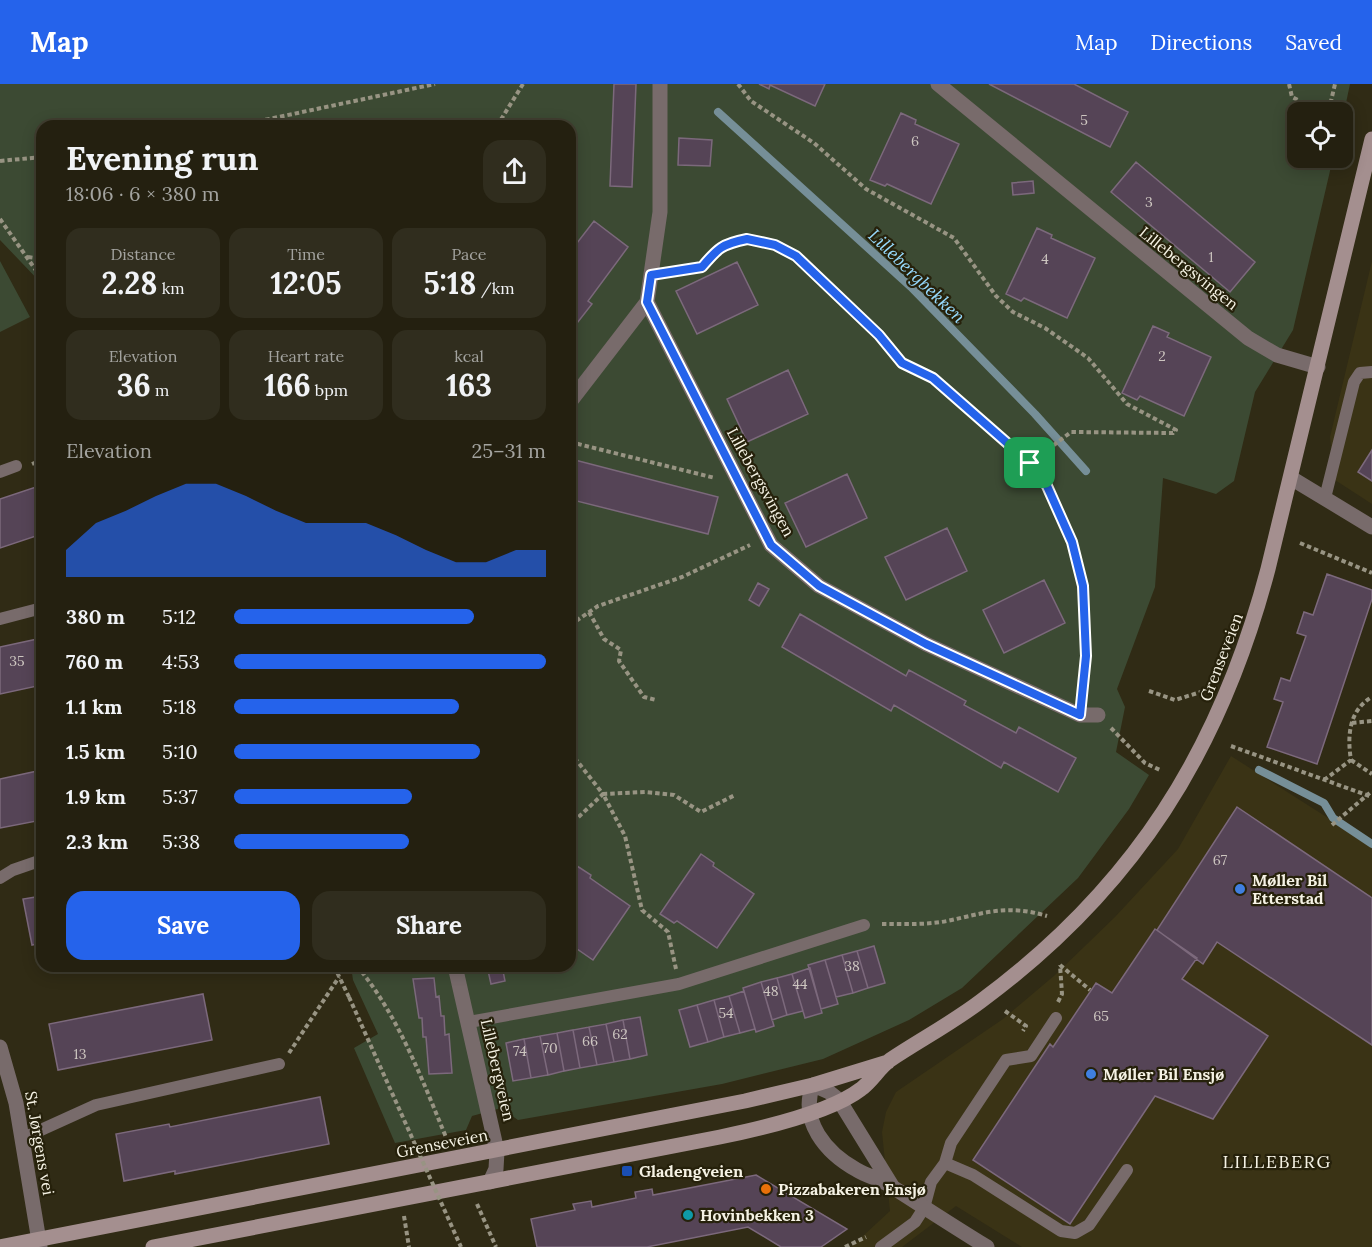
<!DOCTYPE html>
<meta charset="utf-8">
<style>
body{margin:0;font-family:Lora,serif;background:#302d1e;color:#f1f3f6;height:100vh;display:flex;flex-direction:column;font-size:22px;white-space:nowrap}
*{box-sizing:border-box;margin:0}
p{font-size:20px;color:#a3a39f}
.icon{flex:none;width:33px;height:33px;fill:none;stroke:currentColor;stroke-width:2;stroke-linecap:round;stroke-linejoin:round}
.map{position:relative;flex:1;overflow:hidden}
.panel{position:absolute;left:36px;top:36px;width:540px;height:852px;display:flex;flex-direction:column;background:#242010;border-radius:18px;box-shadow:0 3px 15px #0003,0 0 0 2px #413e30}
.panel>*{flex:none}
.buttons{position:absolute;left:1287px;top:18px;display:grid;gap:12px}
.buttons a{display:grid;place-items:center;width:66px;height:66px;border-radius:12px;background:#242010;box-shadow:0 3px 15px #0003,0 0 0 2px #413e30;font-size:30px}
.pin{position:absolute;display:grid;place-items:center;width:51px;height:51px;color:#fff;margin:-26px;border-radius:12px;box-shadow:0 3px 9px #0006}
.round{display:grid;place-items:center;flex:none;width:63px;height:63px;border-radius:18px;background:#302d1e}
.headline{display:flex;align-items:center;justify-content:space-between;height:102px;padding:0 30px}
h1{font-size:33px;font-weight:700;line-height:45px}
.metrics{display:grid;grid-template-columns:repeat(3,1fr);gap:9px;height:102px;padding:6px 30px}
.metrics div{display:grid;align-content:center;border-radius:15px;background:#302d1e;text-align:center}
.metrics b{font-size:30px;font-weight:700}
.metrics small{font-size:16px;font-weight:400}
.metrics p{font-size:16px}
.chart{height:168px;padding:12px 30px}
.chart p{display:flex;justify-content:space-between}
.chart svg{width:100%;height:108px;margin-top:6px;fill:#2563eb;opacity:.7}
.primary-button{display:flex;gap:12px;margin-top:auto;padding:12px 30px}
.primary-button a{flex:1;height:69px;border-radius:18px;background:#2563eb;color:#fff;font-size:24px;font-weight:700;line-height:69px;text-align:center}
.primary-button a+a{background:#302d1e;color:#f1f3f6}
ul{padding:0 30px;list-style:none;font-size:20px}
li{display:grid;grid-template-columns:96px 72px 1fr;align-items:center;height:45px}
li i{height:15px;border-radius:8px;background:#2563eb}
header{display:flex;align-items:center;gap:36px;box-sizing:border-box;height:84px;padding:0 30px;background:#2563eb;color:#fff}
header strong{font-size:28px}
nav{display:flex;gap:33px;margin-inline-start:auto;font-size:21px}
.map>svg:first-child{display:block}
</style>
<header>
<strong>Map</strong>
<nav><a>Map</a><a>Directions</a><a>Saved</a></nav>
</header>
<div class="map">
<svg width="1372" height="1163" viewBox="0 0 1372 1163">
<rect width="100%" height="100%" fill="#302b15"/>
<!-- built -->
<path fill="#3a3315" d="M 1372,177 L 1372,420 L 1335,396 L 1330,353 Z
M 1231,672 L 1372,762 L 1372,1163 L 1022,1163 L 956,1122 L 902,1163 L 851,1163 L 890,1127 L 882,1048 L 886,1028 L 896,1008 L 1003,935 L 1055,891 L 1115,833 L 1178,765 Z"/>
<!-- green -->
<path fill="#3c4a33" d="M 0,0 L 1350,0 L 1343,33 L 1342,28 L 1298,28 L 1298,74 L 1333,74 L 1293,246 L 1255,308 L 1234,397 L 1216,410 L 1163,394 L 1155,503 L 1117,605 L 1125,623 L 1116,668 L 1149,691 L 1129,725 L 1078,794 L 962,904 L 909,936 L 823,975 L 722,1000 L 518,1036 L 501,1024 L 472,1032 L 466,1046 L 395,1059 L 354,964 L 378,950 L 353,896 L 351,882 L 570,882 L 570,42 L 42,42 L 42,200 L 0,156 Z
M 0,177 L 30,233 L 0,248 Z"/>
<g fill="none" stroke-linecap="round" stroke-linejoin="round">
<!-- stream -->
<path stroke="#768f98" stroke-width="8" d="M 718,28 L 911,203 L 1035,330 L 1086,387
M 1259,686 L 1324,719 L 1333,734 L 1372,760"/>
</g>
<!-- building -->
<path fill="#554456" stroke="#7c697c" stroke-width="1.5" d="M 614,0 L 636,0 L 632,103 L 610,102 Z
M 759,0 L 825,0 L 815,22 L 770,1 L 769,5 Z
M 989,0 L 1074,0 L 1128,28 L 1110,63 Z
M 901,29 L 916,36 L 915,40 L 959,60 L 931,120 L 887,100 L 885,102 L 870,96 Z
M 679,54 L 712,56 L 710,82 L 678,81 Z
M 1136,78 L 1255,178 L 1230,208 L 1111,108 Z
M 1033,97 L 1034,109 L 1013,111 L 1012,99 Z
M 594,137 L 628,163 L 588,217 L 592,220 L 570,248 L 570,168 Z
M 1037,144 L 1052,151 L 1051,154 L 1095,174 L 1067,234 L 1024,214 L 1021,217 L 1006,210 Z
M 737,178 L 758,221 L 697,250 L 676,207 Z
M 1153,242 L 1169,249 L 1167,253 L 1211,273 L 1184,332 L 1140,312 L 1137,316 L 1122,309 Z
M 788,286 L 808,330 L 747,358 L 727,315 Z
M 1372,366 L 1372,397 L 1358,388 Z
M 571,375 L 718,413 L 708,450 L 577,417 L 570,426 Z
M 847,390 L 867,434 L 806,463 L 785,419 Z
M 42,401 L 42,450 L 0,464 L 0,415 Z
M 947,444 L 967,487 L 906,516 L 885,473 Z
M 1327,490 L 1372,506 L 1372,515 L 1317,680 L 1267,663 L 1283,618 L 1274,615 L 1281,594 L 1290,597 L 1306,552 L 1297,549 L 1304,528 L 1313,531 Z
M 1044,496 L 1065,539 L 1004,569 L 983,526 Z
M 758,499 L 769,505 L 759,522 L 749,516 Z
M 800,530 L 906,592 L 909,586 L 966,617 L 964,621 L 1016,649 L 1019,643 L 1076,674 L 1058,708 L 1004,678 L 1001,684 L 894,621 L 891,627 L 782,563 Z
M 42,554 L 42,601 L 0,610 L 0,563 Z
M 42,686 L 42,736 L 0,744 L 0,695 Z
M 1237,723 L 1372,814 L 1372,961 L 1217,858 L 1203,880 L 1157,846 Z
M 701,770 L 714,779 L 713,782 L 754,810 L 717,864 L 677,837 L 674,839 L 660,830 Z
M 577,782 L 591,791 L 590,794 L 630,822 L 593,876 L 570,860 L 570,793 Z
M 42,812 L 42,859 L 32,861 L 23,815 Z
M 1155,845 L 1197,874 L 1182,895 L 1268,952 L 1213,1035 L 1155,1012 L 1070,1140 L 973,1076 L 1050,960 L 1053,963 L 1096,899 L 1112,909 Z
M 874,862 L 885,899 L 868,904 L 857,867 Z
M 857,867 L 868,904 L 853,909 L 842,871 Z
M 842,871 L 853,909 L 836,913 L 825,876 Z
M 825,876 L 838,920 L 821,925 L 808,881 Z
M 487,882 L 502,882 L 505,897 L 491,900 Z
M 810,884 L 822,929 L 805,934 L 792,890 Z
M 792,890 L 803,927 L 787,931 L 777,894 Z
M 434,894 L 436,913 L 439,912 L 441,932 L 444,932 L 445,951 L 449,950 L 452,989 L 429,990 L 426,953 L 423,953 L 422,934 L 419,934 L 413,895 Z
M 777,894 L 787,931 L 772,936 L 761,898 Z
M 761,898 L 774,942 L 756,948 L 743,904 Z
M 744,907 L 755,945 L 740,949 L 729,912 Z
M 203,910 L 212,956 L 58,986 L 49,940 Z
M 729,912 L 740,949 L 724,953 L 714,916 Z
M 714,916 L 724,953 L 708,958 L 697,921 Z
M 697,921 L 708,958 L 690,963 L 679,926 Z
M 640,933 L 647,971 L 630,975 L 623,936 Z
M 623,936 L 630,975 L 614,978 L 606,940 Z
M 606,940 L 614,978 L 597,981 L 589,943 Z
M 589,943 L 597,981 L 580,984 L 573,946 Z
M 573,946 L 580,984 L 564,987 L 557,949 Z
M 557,949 L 564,987 L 548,991 L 540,952 Z
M 540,952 L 548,991 L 531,994 L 524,955 Z
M 524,955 L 531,994 L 513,997 L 506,959 Z
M 320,1013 L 329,1060 L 175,1090 L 175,1087 L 124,1097 L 116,1050 L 169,1040 L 170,1043 Z
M 756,1091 L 847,1145 L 821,1163 L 781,1163 L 748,1143 L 647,1163 L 537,1163 L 531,1135 L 575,1126 L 573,1120 L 591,1117 L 592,1123 L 636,1114 L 635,1108 L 652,1105 L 653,1111 Z"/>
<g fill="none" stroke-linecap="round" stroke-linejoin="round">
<!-- path -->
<path stroke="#989483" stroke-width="4" stroke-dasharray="4.5 3" stroke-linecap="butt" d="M 738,0 L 751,17 L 814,59 L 866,105 L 954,154 L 996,212 L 1013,228 L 1045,244 L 1088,274 L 1127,320 L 1176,346 L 1173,349 L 1071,348 L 1030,379
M 1289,0 L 1292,13 L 1298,16
M 1322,21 L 1331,17 L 1335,0
M 236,42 L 435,0
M 497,42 L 523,0
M 0,77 L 42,73
M 0,135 L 42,195
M 28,173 L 42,175
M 670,188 L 702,183 C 718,164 734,152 760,156 C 796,162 853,224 879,251 C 887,260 893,272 903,279 C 912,286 925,288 935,296 C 967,321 1026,368 1046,401 C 1085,466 1089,539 1082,612
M 570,358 L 715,394
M 32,380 L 42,376
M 1300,459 L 1372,489
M 589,528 L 604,555 L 621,566 L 619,577 L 644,613 L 656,616
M 570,541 L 598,522 L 682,493 L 750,461
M 1149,607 L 1175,616 L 1204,607
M 1352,639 L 1372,637
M 1111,644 L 1145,679 L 1160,686
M 1231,662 L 1372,713
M 570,668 L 603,710 L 570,741
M 1351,676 L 1372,690
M 1324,696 L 1351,676 C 1347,652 1349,626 1372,613
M 1332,741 L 1372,707
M 882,840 C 903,840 926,841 947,837 C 985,829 1007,820 1047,832
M 1060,881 L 1090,906
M 334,882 L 349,913
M 357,882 C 399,932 423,998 448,1058
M 676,885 L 668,848 L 642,826 L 625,752 L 603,710 L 645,708 L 674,711 L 701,728 L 735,711
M 1058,918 L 1062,910 L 1060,881
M 1005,927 L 1026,942 L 1023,947
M 289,969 L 339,893
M 477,1120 L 496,1163
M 404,1132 L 409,1163
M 845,1163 L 866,1153"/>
<!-- service -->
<path stroke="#786b6b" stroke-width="12" d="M 0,388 L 16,382
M 1325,414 L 1354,298 L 1360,289 L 1372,288
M 0,535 L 42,524
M 0,794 L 13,786 L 42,776
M 469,938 L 679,900 L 864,841
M 21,1055 L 96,1021 L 279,980
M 945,1079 L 973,1091 L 1061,1147 L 1075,1149 L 1089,1141 L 1127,1086
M 881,1163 L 915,1138 L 924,1124 L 931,1098 L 945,1079 L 951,1059 L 1006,976 L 1031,972 L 1056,934"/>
<!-- minor -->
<path stroke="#786b6b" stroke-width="15" d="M 660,0 L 660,128 L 647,218 L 771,461 L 819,502 L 926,560 L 1080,631 L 1098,631
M 938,0 L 1248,254 L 1277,271 L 1318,283
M 570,318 L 647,218
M 1291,394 L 1372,443
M 455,882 L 497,1067 L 496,1085 L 490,1098
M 0,963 L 16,1019 L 40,1163"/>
<!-- tertiary -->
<path stroke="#786b6b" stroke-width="15" d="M 892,1102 L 839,1016 L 829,1008 L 813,1001 C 799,1037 826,1069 857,1086 C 869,1093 883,1096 894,1104 C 925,1124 956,1144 987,1163"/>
<!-- secondary -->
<path stroke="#a48f8f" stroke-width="15" d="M 0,1163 L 745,1017 L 813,1001 L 888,978
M 153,1163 L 720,1053 C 759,1045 830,1029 861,1005 C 872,997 879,984 890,976 C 920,956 952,939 981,917 C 1134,804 1220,667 1268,485 L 1372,55"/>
<!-- path-bridge -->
<path stroke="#989483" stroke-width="4" stroke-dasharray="4.5 3" stroke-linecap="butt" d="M 349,913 L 461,1163"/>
</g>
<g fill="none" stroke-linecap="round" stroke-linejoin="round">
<defs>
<path id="route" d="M 747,155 L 775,161 L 796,172 L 879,251 L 902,279 L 933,294 L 1030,379 L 1047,402 L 1072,458 L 1083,502 L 1086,572 L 1080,631 L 926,560 L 819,502 L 771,461 L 647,218 L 651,191 L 702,183 C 718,164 722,160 747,155 Z"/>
</defs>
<!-- route casing -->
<use href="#route" stroke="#fff" stroke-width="12"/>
<!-- route -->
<use href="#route" stroke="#2563eb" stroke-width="8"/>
</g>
<!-- markers -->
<g fill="#3f7fe0" stroke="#26210b" stroke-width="2">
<circle cx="1240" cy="805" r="6"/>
<circle cx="1091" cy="990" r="6"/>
</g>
<rect fill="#1a4fb4" stroke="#26210b" stroke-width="2" x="621" y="1081" width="12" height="12" rx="3"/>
<circle fill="#e8710a" stroke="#26210b" stroke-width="2" cx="766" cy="1105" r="6"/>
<circle fill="#0f9aa8" stroke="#26210b" stroke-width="2" cx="688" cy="1131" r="6"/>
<g text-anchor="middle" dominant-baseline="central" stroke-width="4.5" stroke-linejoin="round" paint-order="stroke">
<!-- number labels -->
<g font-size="14" fill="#cdc6c0">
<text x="1084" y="36">5</text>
<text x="915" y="57">6</text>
<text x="1149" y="118">3</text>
<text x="1211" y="173">1</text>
<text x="1045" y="175">4</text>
<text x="1162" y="272">2</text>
<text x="17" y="577">35</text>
<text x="1220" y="776">67</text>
<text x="852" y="882">38</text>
<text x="800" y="900">44</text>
<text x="771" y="907">48</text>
<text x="726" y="929">54</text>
<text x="1101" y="932">65</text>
<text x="620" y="950">62</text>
<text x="590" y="957">66</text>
<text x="550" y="964">70</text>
<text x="520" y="967">74</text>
<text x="80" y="970">13</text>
</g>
<!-- street labels -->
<g font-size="16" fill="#f5f2e4" stroke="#26210b">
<text transform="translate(1189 184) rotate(39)">Lillebergsvingen</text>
<text transform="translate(761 398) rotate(61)">Lillebergsvingen</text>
<text transform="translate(1221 573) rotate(-69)">Grenseveien</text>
<text transform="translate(498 986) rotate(77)">Lillebergveien</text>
<text transform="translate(40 1059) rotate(80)">St. Jørgens vei</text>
<text transform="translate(442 1059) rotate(-11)">Grenseveien</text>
</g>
<!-- poi labels -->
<g font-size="16" font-weight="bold" fill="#f5f2e4" stroke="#26210b" text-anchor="start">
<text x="1252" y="796">Møller Bil<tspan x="1252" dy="18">Etterstad</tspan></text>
<text x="1103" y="990">Møller Bil Ensjø</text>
<text x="639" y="1087">Gladengveien</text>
<text x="778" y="1105">Pizzabakeren Ensjø</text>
<text x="700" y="1131">Hovinbekken 3</text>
</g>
<!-- water labels -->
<g font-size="18" font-style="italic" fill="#96d9fc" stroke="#26210b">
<text transform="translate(917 192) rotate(44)">Lillebergbekken</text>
</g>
<!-- neighbourhood labels -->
<g font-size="18" letter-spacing="1.5" fill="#f5f2e4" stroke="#26210b">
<text x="1277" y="1077">LILLEBERG</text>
</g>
</g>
</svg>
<div class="buttons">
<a><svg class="icon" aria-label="locate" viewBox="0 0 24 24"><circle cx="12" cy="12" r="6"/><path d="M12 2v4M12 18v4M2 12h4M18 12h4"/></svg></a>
</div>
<div class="pin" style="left:1030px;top:379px;background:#1e9e55"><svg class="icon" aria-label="arrive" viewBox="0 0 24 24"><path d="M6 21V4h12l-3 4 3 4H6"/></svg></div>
<section class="panel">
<div class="headline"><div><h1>Evening run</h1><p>18:06 · 6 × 380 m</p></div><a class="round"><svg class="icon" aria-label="share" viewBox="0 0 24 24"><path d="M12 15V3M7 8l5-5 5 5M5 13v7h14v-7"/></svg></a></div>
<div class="metrics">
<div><p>Distance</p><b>2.28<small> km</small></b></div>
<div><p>Time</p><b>12:05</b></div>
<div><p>Pace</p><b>5:18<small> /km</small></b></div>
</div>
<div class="metrics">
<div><p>Elevation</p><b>36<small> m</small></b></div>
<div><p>Heart rate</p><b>166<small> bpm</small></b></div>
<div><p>kcal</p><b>163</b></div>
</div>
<div class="chart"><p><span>Elevation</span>25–31 m</p>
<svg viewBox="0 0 160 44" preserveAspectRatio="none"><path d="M0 44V33L10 22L20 17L30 11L40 6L50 6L60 11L70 17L80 22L90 22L100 22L110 27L120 33L130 38L140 38L150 33L160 33V44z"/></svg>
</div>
<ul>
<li><b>380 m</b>5:12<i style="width:77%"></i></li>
<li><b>760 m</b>4:53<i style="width:100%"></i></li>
<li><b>1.1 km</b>5:18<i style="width:72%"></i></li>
<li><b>1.5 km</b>5:10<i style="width:79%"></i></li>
<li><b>1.9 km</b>5:37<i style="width:57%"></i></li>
<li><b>2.3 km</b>5:38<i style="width:56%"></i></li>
</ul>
<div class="primary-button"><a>Save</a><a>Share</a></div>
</section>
</div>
